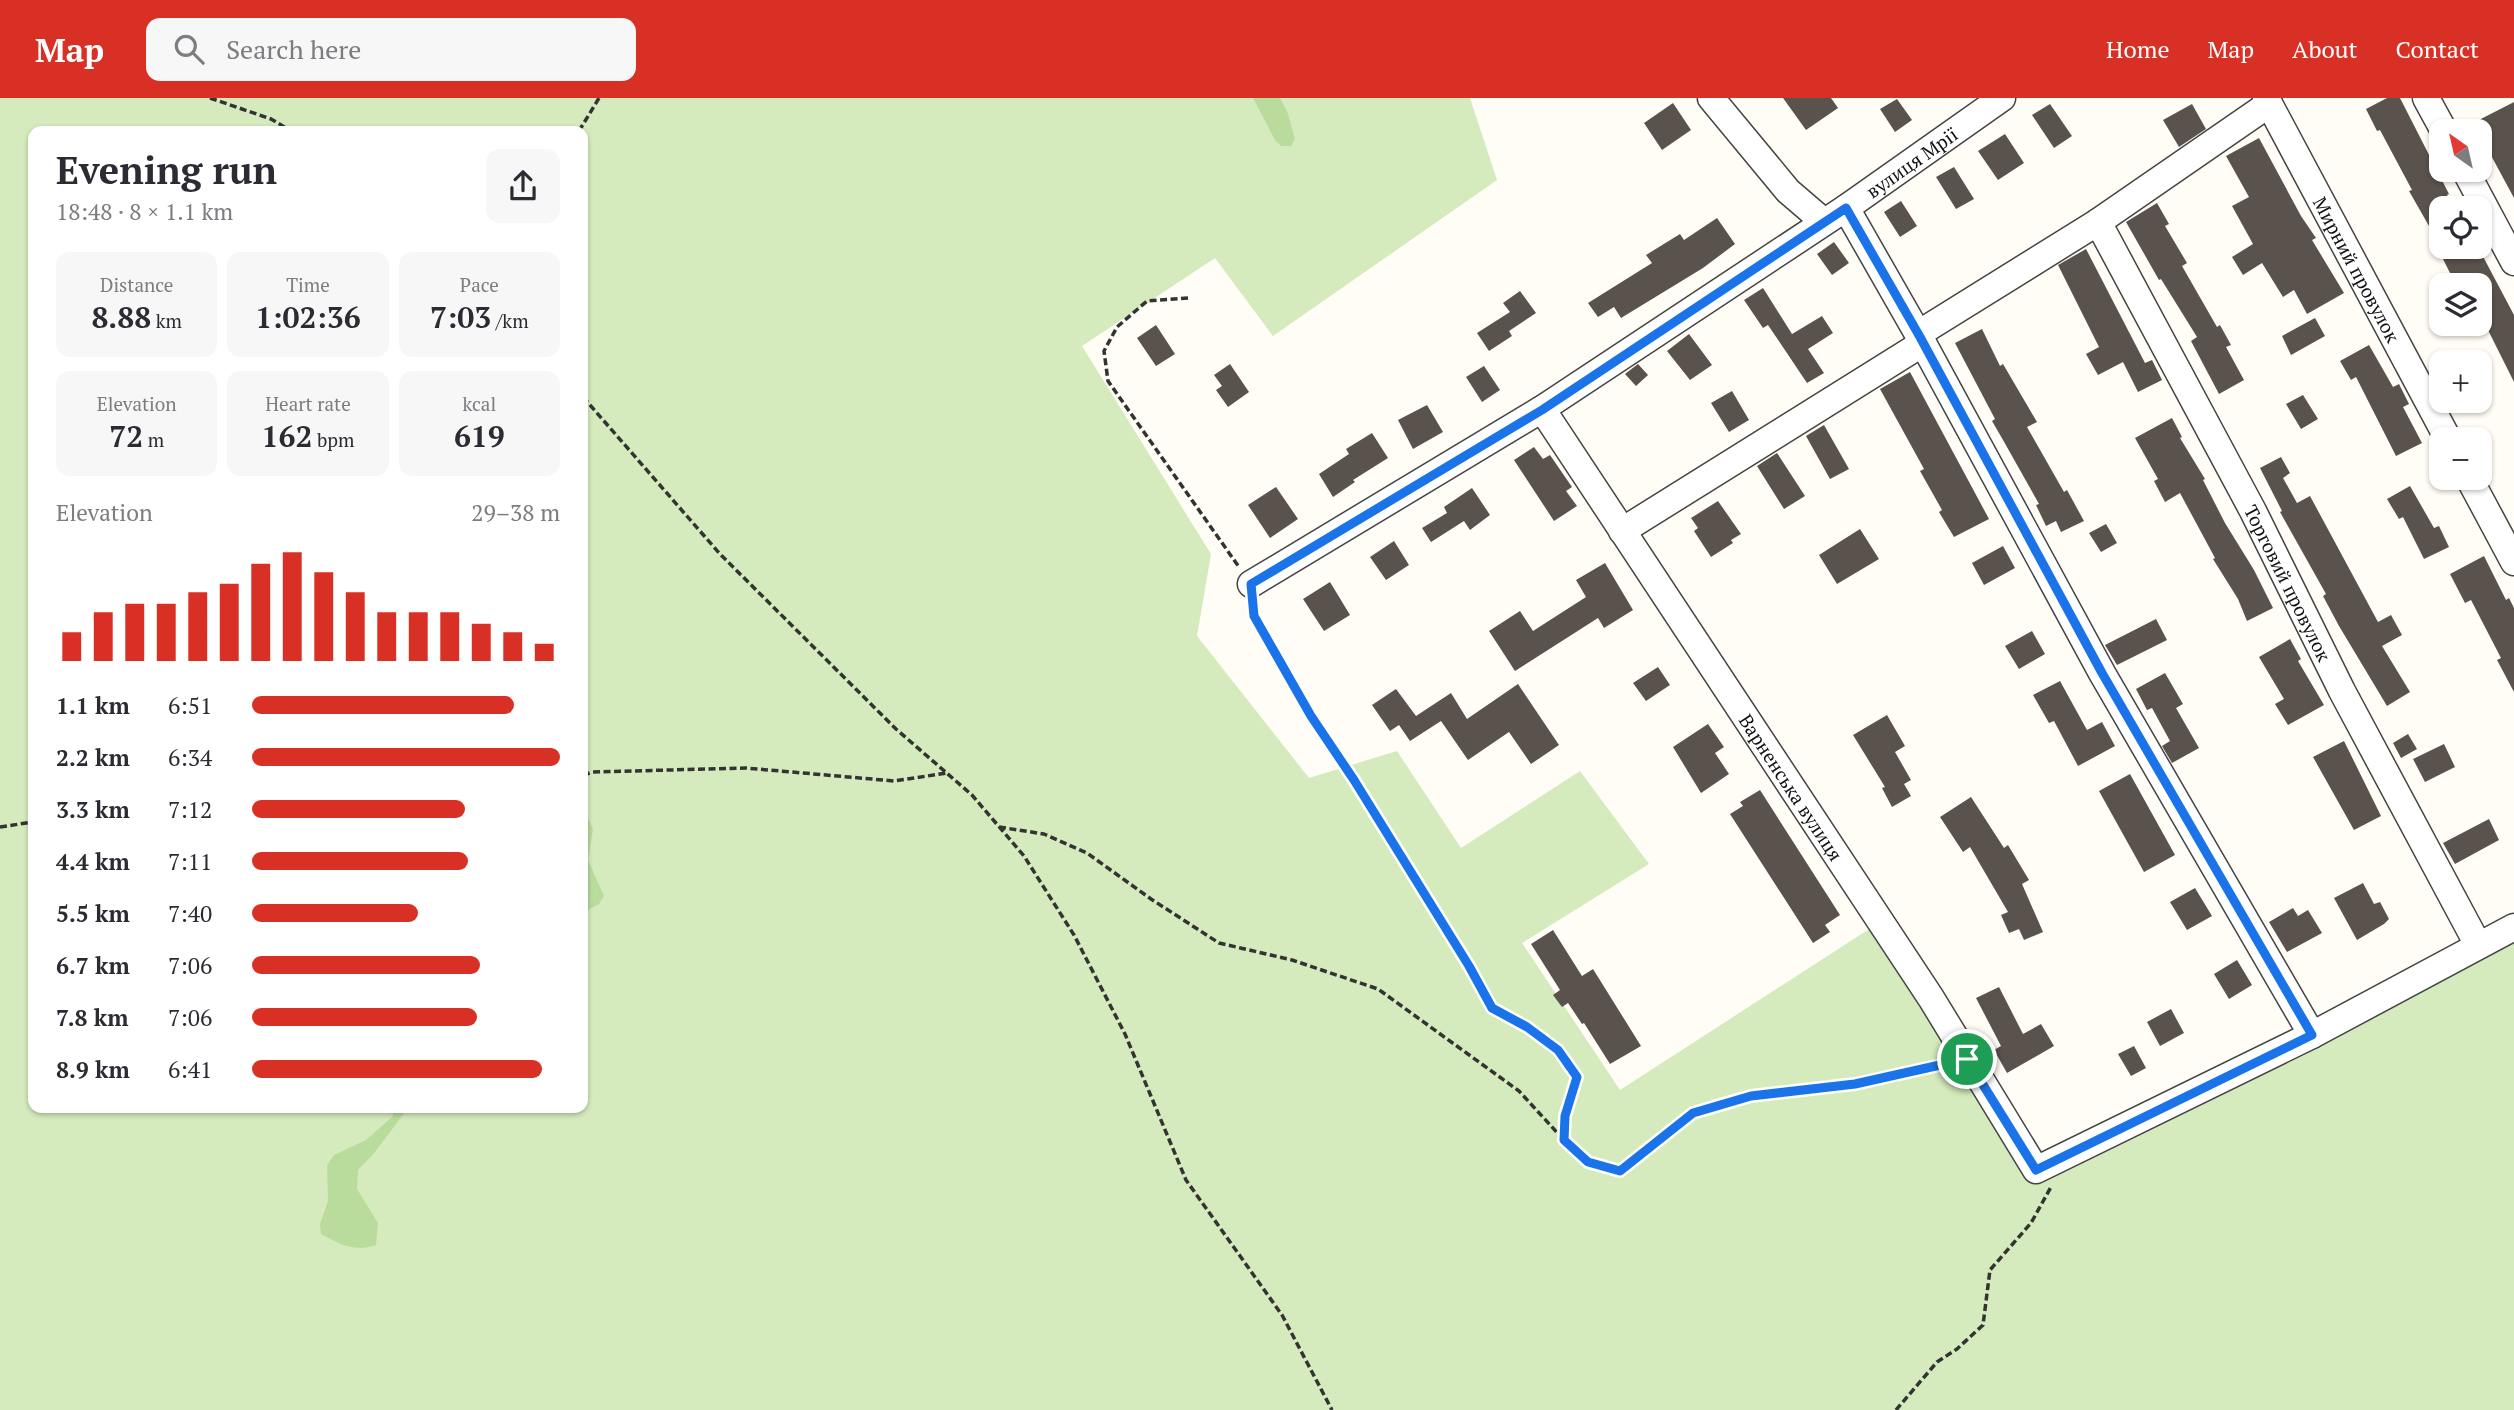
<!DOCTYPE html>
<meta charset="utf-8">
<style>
body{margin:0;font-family:"PT Serif",serif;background:#f7f7f7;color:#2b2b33;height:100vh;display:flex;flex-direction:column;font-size:26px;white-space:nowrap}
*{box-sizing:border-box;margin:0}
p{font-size:23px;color:#7c7c81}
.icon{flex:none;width:38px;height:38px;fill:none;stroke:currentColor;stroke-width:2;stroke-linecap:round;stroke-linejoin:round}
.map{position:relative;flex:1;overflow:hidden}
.details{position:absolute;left:28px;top:28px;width:560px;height:987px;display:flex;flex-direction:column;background:#fff;border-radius:14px;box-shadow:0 2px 5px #0004}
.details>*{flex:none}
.needle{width:46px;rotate:326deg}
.controls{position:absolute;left:2429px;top:21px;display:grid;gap:14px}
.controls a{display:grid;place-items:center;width:63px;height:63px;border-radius:14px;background:#fff;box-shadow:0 2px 5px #0004;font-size:35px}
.pin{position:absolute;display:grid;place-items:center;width:60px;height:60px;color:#fff;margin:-30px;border:4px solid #fff;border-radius:50%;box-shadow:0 2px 7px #0007}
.round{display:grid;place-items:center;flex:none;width:74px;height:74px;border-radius:14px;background:#f7f7f7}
.overview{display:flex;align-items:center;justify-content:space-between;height:119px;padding:0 28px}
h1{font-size:38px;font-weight:800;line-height:52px}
.metrics{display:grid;grid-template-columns:repeat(3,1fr);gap:10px;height:119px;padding:7px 28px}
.metrics div{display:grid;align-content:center;border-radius:14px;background:#f7f7f7;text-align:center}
.metrics b{font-size:30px;font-weight:800}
.metrics small{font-size:19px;font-weight:400}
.metrics p{font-size:19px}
.chart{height:196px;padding:14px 28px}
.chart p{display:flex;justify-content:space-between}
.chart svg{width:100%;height:126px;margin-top:7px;stroke:#d93025;stroke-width:6}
ul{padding:0 28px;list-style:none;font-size:23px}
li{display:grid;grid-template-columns:112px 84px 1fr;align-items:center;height:52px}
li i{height:18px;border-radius:9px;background:#d93025}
header{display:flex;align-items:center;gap:42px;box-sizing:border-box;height:98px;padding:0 35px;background:#d93025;color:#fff}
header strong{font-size:33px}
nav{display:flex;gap:38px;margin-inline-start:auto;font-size:24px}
.search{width:490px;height:63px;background:#f7f7f7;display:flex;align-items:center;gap:18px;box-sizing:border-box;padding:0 24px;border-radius:14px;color:#7c7c81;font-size:26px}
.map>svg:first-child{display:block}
</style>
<header>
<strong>Map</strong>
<div class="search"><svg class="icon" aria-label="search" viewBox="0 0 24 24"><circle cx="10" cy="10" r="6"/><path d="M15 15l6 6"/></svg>Search here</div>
<nav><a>Home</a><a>Map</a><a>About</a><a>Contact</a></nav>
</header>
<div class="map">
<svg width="2514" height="1312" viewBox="0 0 2514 1312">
<rect width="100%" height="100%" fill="#fffdf5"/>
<!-- green -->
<path fill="#d5ebbd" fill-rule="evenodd" d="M 0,0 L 1470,0 L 1497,82 L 1273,238 L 1215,160 L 1082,248 L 1211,456 L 1197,538 L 1309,680 L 1397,653 L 1461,750 L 1580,673 L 1649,766 L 1522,845 L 1620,992 L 1880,824 L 2036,1072 L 2514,839 L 2514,1312 L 0,1312 ZM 33,33 L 583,33 L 583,1010 L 33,1010 Z"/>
<!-- forest -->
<path fill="#b9dc9c" d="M 1253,0 L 1280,0 L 1287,13 L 1295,41 L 1291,48 L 1281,48 L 1275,42 Z
M 583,721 L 589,722 L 593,731 L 588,762 L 604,798 L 599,806 L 583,815 Z
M 395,1010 L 408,1010 L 375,1054 L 358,1072 L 357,1091 L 378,1125 L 376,1147 C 354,1154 341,1147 321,1136 L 320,1126 L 328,1103 L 327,1067 L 334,1057 L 366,1042 L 392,1019 Z"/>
<!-- building -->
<path fill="#5a524d" d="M 1783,0 L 1831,0 L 1838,10 L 1806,32 Z
M 2387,0 L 2400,0 L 2449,96 L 2447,97 L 2451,104 L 2441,109 L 2441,149 L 2478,149 L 2514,217 L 2514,284 L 2487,230 L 2480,233 L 2480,187 L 2456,187 L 2437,149 L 2441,149 L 2409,93 L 2412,92 L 2380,32 L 2377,33 L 2366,11 Z
M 1897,1 L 1912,22 L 1895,34 L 1880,11 Z
M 2514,4 L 2514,100 L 2480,37 L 2480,33 L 2473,25 Z
M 1673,5 L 1691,32 L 1662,52 L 1644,25 Z
M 2050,6 L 2072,38 L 2054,50 L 2032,17 Z
M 2192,6 L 2206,31 L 2179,49 L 2163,22 Z
M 2005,36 L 2024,65 L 1998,82 L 1978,53 Z
M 2259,40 L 2301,118 L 2316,140 L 2312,142 L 2344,195 L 2307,216 L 2294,192 L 2283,199 L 2262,165 L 2243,177 L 2232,159 L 2253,146 L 2232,108 L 2249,99 L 2226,58 Z
M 1954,69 L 1974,101 L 1956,111 L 1936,79 Z
M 1901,103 L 1917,128 L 1900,139 L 1884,114 Z
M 2157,105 L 2169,126 L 2165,128 L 2187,165 L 2182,168 L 2217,229 L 2220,227 L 2231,247 L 2226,249 L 2244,282 L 2219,296 L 2191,243 L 2197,239 L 2161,181 L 2159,182 L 2126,124 Z
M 1717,120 L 1735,146 L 1703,170 L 1621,220 L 1614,209 L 1598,219 L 1588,205 L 1652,165 L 1646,157 L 1680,136 L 1684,142 Z
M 1834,144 L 1849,165 L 1832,177 L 1817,156 Z
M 2086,151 L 2145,265 L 2152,262 L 2162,282 L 2138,294 L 2123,264 L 2098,277 L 2086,256 L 2099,249 L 2058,167 Z
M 1763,190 L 1792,236 L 1822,218 L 1833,235 L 1808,251 L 1824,275 L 1807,285 L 1768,227 L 1763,230 L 1744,202 Z
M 1520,193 L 1536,215 L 1509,233 L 1512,238 L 1489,253 L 1477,235 L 1510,214 L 1503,205 Z
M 2315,220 L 2325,238 L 2291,257 L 2282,238 Z
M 1156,227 L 1175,256 L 1156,268 L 1137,240 Z
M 1982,231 L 2000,268 L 2003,266 L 2037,324 L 2027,329 L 2064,394 L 2067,392 L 2084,423 L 2061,434 L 2056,423 L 2046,428 L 2036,407 L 2039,406 L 2003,342 L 1992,323 L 1995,321 L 1955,245 Z
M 1689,236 L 1712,267 L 1690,282 L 1667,253 Z
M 2369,247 L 2393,289 L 2399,286 L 2409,306 L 2403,309 L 2422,345 L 2396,358 L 2356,279 L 2351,282 L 2340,263 Z
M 1230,266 L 1249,294 L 1228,309 L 1216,292 L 1222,288 L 1214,277 Z
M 1638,266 L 1648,277 L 1636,288 L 1625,276 Z
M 1484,268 L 1500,292 L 1482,304 L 1466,279 Z
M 1910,274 L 1989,421 L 1954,439 L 1939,414 L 1942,412 L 1920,373 L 1924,371 L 1880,291 Z
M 1732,293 L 1749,322 L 1729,334 L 1711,305 Z
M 2303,297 L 2318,321 L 2301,331 L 2286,306 Z
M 1427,307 L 1443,334 L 1413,351 L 1398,322 Z
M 2172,320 L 2182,339 L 2180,340 L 2205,381 L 2203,382 L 2225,425 L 2254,472 L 2273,510 L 2247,523 L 2238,501 L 2213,461 L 2215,460 L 2180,395 L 2165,404 L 2154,383 L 2158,381 L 2135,340 Z
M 1824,327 L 1849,371 L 1830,381 L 1806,338 Z
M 1372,335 L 1388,360 L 1353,382 L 1355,384 L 1333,399 L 1319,376 L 1349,356 L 1346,351 Z
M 1534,349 L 1543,361 L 1550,357 L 1572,389 L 1566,393 L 1577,408 L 1554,423 L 1514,362 Z
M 1777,355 L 1805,398 L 1784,411 L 1757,368 Z
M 2281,359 L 2290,375 L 2283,380 L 2297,405 L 2310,398 L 2378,524 L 2391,517 L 2402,537 L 2382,548 L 2410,594 L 2387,608 L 2339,528 L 2323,498 L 2326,496 L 2280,414 L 2282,413 L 2260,370 Z
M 2410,388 L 2434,430 L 2439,428 L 2449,449 L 2424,461 L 2403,419 L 2399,421 L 2387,401 Z
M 1276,389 L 1298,421 L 1270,440 L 1248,407 Z
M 1472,390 L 1490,417 L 1470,432 L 1464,423 L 1431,444 L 1422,430 L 1447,415 L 1444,409 Z
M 1718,403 L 1741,436 L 1731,442 L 1733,445 L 1711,459 L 1694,433 L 1698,430 L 1691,420 Z
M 2106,426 L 2117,445 L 2101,454 L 2089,435 Z
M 1860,431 L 1879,461 L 1837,486 L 1819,457 Z
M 1394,443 L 1409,467 L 1386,482 L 1370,459 Z
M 2003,448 L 2015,470 L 1984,487 L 1972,465 Z
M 2484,458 L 2506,502 L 2509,500 L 2514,510 L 2514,594 L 2497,562 L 2501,560 L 2471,502 L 2465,505 L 2450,476 Z
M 1605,465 L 1633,512 L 1604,530 L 1598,520 L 1515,573 L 1489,533 L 1520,513 L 1533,533 L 1586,499 L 1576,482 Z
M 1330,484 L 1350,517 L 1324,533 L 1303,501 Z
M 2156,521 L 2167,542 L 2117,567 L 2105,547 Z
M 2032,533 L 2045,556 L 2019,571 L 2005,548 Z
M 2290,541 L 2301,561 L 2298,563 L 2324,607 L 2288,627 L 2275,606 L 2284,601 L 2259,559 Z
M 1658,569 L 1670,587 L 1646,603 L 1633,585 Z
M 2165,575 L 2183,606 L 2176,610 L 2199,650 L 2172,665 L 2162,648 L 2170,643 L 2152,610 L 2147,612 L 2136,591 Z
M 2060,583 L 2087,632 L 2102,624 L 2115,648 L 2078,668 L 2054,623 L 2049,625 L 2033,597 Z
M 1518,586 L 1559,647 L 1531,666 L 1509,634 L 1468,662 L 1441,623 L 1410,643 L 1399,627 L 1390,633 L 1372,607 L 1396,591 L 1416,618 L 1451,595 L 1467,621 Z
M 1887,617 L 1905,648 L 1895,654 L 1911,682 L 1904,686 L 1911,698 L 1892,709 L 1882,690 L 1885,689 L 1853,637 Z
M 1708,626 L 1724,649 L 1715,655 L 1729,676 L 1701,695 L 1673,649 Z
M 2408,636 L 2417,651 L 2401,660 L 2393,645 Z
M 2344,643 L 2381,718 L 2354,732 L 2313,659 Z
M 2444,646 L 2455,669 L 2425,684 L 2413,661 Z
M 2130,676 L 2175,757 L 2144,774 L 2099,693 Z
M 1760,692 L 1840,817 L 1825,827 L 1830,834 L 1813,845 L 1730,716 L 1743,708 L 1740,704 Z
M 1971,699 L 2004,750 L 2008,747 L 2029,782 L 2022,786 L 2043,834 L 2024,842 L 2019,831 L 2009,835 L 2001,817 L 2008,814 L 1970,749 L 1963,754 L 1940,719 Z
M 2489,721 L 2499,742 L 2455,766 L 2443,745 Z
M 2363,785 L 2374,806 L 2380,804 L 2389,821 L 2384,826 L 2357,842 L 2334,800 Z
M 2195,790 L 2212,818 L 2187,832 L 2170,804 Z
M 2293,810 L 2298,818 L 2308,812 L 2322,835 L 2287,854 L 2269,824 Z
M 1553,832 L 1582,878 L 1593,871 L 1641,948 L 1610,966 L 1584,925 L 1582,926 L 1568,905 L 1562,909 L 1553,897 L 1560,892 L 1531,846 Z
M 2237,862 L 2252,887 L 2229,901 L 2214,876 Z
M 1999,889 L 2023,936 L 2041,926 L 2054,948 L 2007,975 L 1994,952 L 2001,948 L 1976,900 Z
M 2171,911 L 2184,935 L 2160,948 L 2147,924 Z
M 2134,948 L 2146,970 L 2131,978 L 2118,956 Z"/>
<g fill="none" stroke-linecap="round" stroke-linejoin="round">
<defs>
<g id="minor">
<path d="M 1711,0 L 1788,93 L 1823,123"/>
<path id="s1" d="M 2266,0 L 2448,341"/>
<path d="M 2426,0 L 2444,33"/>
<path d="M 2465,72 L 2514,164"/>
<path d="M 1846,110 L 1918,236 L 2102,575 L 2312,937"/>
<path id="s2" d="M 2098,124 L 2253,413 L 2342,593 L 2478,847"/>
<path d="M 1918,236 L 2098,124 L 2269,6"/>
<path id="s3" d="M 1542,311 L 1931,900 L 2036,1072 L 2312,937 L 2514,829"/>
<path d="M 2469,380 L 2514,464"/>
<path d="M 1622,433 L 1923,245"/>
<path id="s4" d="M 1251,486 L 1542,311 L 1846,110 L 2002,0"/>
</g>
</defs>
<!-- minor casing -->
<use href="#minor" stroke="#444" stroke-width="29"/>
<!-- path -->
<path stroke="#333" stroke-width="3.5" stroke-dasharray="7 3.5" stroke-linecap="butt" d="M 210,0 L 271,21 L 291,33
M 579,33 L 599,0
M 1188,200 L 1147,203 L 1117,229 L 1104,253 L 1108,283 L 1239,469
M 583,220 L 583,223
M 583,299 L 720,456 L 896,631 L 972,697 L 1024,758 L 1074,837 L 1125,936 L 1186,1082 L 1282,1217 L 1332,1312
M 1253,507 L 1254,518 L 1311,618 L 1354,682 L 1469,868 L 1492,910 L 1527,929 L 1558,952 L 1577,979 L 1565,1018 L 1565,1042 L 1588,1064 L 1620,1073 L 1693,1015 L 1751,998 L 1855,986 L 1946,965
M 583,677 L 593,674 L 746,670 L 894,683 L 947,675
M 0,729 L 33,724
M 999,729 L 1044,736 L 1087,755 L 1151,801 L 1219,845 L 1292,862 L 1378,891 L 1519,993 L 1563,1041
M 1896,1312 L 1937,1264 L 1957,1251 L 1983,1227 L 1990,1172 L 2031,1125 L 2051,1089"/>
<!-- minor -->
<use href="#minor" stroke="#fff" stroke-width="26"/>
</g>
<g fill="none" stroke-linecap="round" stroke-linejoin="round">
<defs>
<path id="route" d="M 1846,110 L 1920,239 L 2102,575 L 2312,937 L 2036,1072 L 1967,961 L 1855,986 L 1751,998 L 1693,1015 L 1620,1073 L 1588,1064 L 1564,1042 L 1565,1018 L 1577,979 L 1558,952 L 1527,929 L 1492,910 L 1469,868 L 1354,682 L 1311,618 L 1254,518 L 1251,486 L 1542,312 Z"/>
</defs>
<!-- route casing -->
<use href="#route" stroke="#fff" stroke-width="14"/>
<!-- route -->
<use href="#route" stroke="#1a73e8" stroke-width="9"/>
</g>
<g text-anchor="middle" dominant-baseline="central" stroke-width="7" stroke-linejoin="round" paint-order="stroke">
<!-- street labels -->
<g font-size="19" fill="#111" stroke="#fff">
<text stroke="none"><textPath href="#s4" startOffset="784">вулиця Мрії</textPath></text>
<text stroke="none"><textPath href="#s1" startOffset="194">Мирний провулок</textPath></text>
<text stroke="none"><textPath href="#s2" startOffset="408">Торговий провулок</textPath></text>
<text stroke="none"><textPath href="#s3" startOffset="453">Варненська вулиця</textPath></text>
</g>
</g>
</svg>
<div class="controls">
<a><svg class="needle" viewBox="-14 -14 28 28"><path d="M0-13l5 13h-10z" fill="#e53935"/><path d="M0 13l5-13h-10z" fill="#7c7c81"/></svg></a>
<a><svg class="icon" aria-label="locate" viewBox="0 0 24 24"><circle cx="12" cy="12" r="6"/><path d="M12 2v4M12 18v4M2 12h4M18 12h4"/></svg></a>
<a><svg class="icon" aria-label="layers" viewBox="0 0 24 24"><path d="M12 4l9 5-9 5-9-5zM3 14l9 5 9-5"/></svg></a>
<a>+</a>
<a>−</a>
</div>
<div class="pin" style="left:1967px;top:961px;background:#1e9e55"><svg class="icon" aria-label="arrive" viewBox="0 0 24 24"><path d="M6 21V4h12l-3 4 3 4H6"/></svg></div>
<section class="details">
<div class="overview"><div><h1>Evening run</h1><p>18:48 · 8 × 1.1 km</p></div><a class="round"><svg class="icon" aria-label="share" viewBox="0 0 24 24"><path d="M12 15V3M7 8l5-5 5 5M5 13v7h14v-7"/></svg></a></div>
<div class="metrics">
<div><p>Distance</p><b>8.88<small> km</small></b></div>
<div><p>Time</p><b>1:02:36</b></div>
<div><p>Pace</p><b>7:03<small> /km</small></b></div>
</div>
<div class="metrics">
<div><p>Elevation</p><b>72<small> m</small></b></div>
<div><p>Heart rate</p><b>162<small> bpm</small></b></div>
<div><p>kcal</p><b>619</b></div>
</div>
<div class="chart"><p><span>Elevation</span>29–38 m</p>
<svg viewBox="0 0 160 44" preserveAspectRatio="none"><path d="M5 44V34M15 44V27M25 44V24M35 44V24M45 44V20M55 44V17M65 44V10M75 44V6M85 44V13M95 44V20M105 44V27M115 44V27M125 44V27M135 44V31M145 44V34M155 44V38"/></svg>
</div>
<ul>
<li><b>1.1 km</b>6:51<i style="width:85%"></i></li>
<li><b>2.2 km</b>6:34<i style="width:100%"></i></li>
<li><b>3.3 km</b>7:12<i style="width:69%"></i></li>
<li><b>4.4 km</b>7:11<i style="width:70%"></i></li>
<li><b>5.5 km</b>7:40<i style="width:54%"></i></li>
<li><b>6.7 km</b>7:06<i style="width:74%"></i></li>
<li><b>7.8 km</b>7:06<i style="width:73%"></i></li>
<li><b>8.9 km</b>6:41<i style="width:94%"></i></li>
</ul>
</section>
</div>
